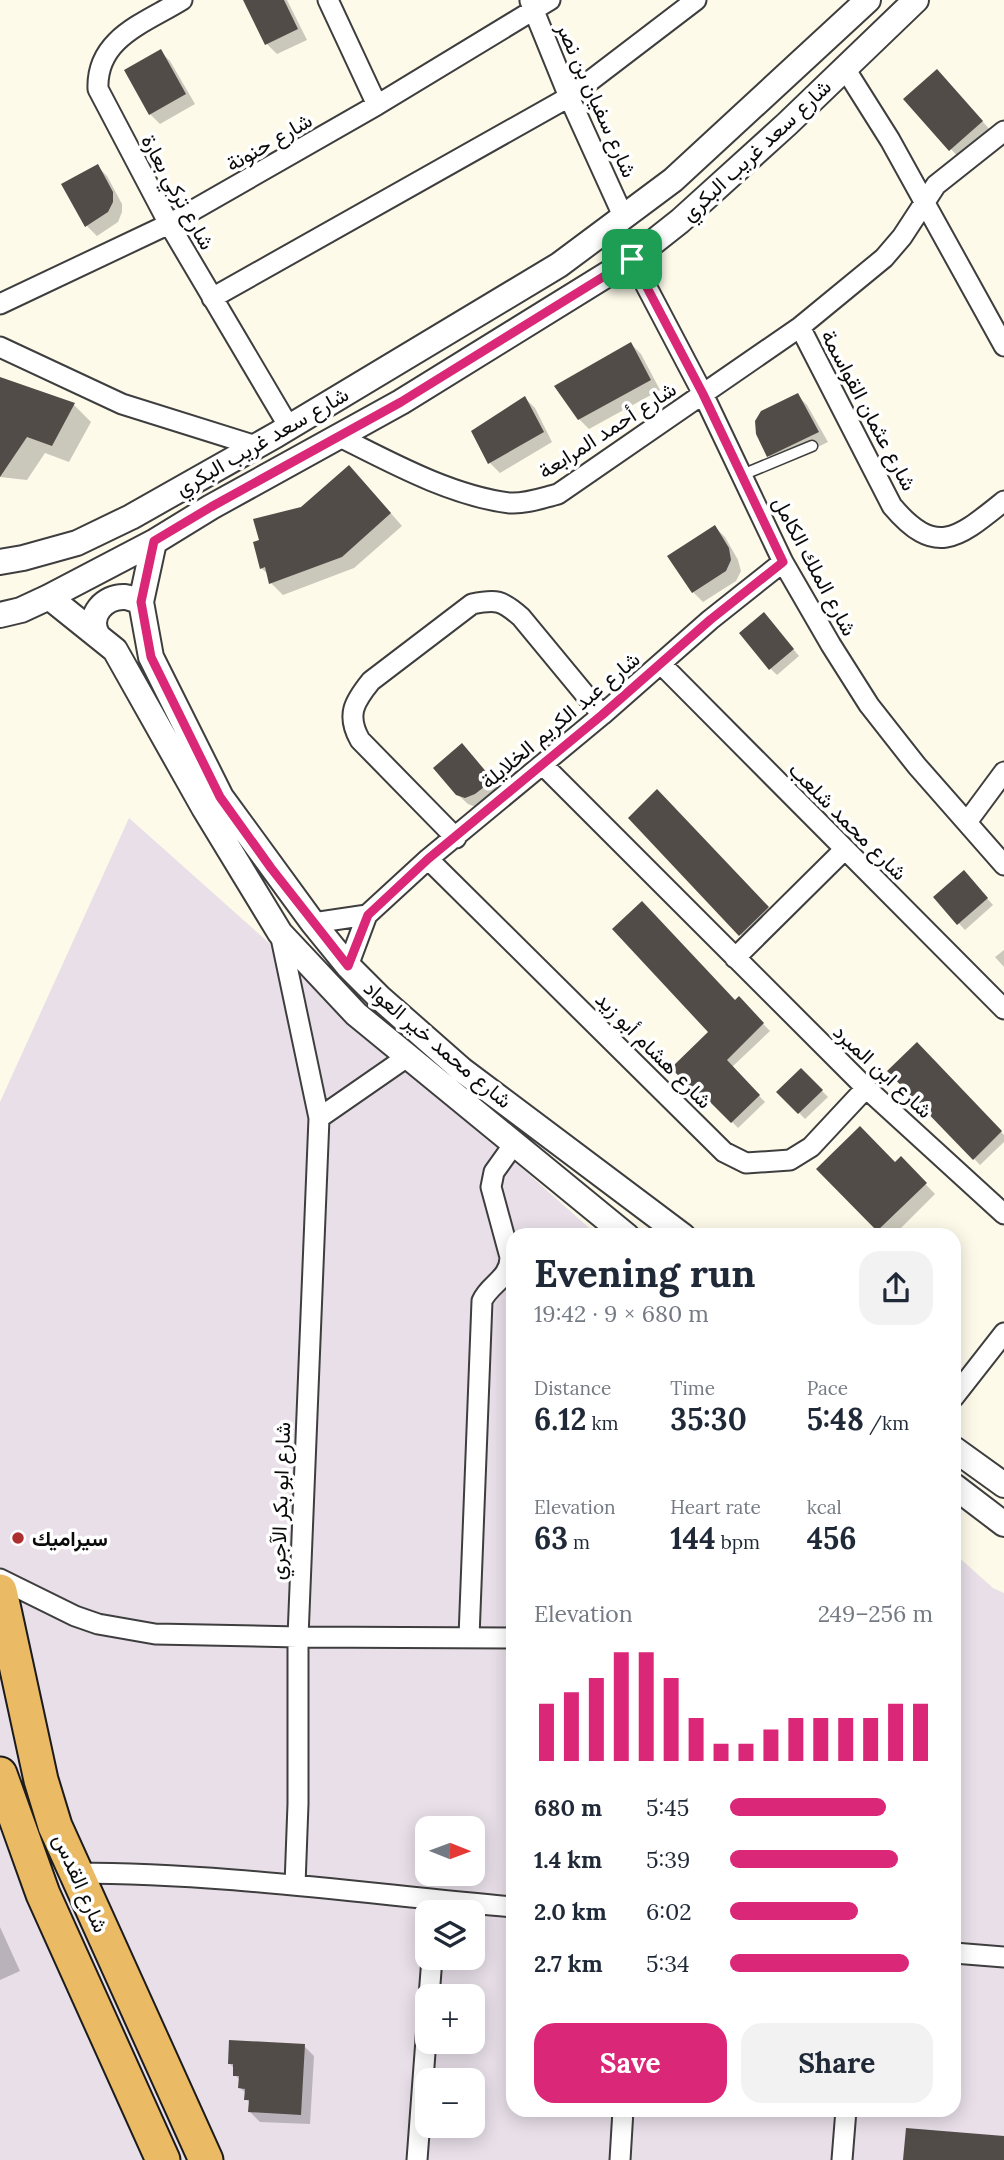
<!DOCTYPE html>
<meta charset="utf-8">
<style>
body{margin:0;font-family:Lora,Vazirmatn,serif;background:#f2f2f3;color:#1f2937;height:100vh;display:flex;flex-direction:column;font-size:26px;white-space:nowrap}
*{box-sizing:border-box;margin:0}
p{font-size:23px;color:#747a83}
.icon{flex:none;width:38px;height:38px;fill:none;stroke:currentColor;stroke-width:2;stroke-linecap:round;stroke-linejoin:round}
.map{position:relative;flex:1;overflow:hidden}
.details{position:absolute;left:506px;top:1228px;width:455px;height:889px;display:flex;flex-direction:column;background:#fff;border-radius:21px;box-shadow:0 4px 18px #0003}
.details>*{flex:none}
.needle{width:46px;rotate:91deg}
.tools{position:absolute;left:415px;top:1816px;display:grid;gap:14px}
.tools a{display:grid;place-items:center;width:70px;height:70px;border-radius:14px;background:#fff;box-shadow:0 4px 18px #0003;font-size:35px}
.pin{position:absolute;display:grid;place-items:center;width:60px;height:60px;color:#fff;margin:-30px;border-radius:14px;box-shadow:0 4px 10px #0006}
.round{display:grid;place-items:center;flex:none;width:74px;height:74px;border-radius:21px;background:#f2f2f3}
.head{display:flex;align-items:center;justify-content:space-between;height:119px;padding:0 28px}
h1{font-size:38px;font-weight:800;line-height:52px}
.figures{display:grid;grid-template-columns:repeat(3,1fr);gap:10px;height:119px;padding:7px 28px}
.figures div{display:grid;align-content:center}
.figures b{font-size:30px;font-weight:800}
.figures small{font-size:19px;font-weight:400}
.figures p{font-size:19px}
.chart{height:196px;padding:14px 28px}
.chart p{display:flex;justify-content:space-between}
.chart svg{width:100%;height:126px;margin-top:7px;stroke:#db2777;stroke-width:6}
.button{display:flex;gap:14px;margin-top:auto;padding:14px 28px}
.button a{flex:1;height:80px;border-radius:21px;background:#db2777;color:#fff;font-size:28px;font-weight:800;line-height:80px;text-align:center}
.button a+a{background:#f2f2f3;color:#1f2937}
ul{padding:0 28px;list-style:none;font-size:23px}
li{display:grid;grid-template-columns:112px 84px 1fr;align-items:center;height:52px}
li i{height:18px;border-radius:9px;background:#db2777}
.map>svg:first-child{display:block}
</style>
<div class="map">
<svg width="1004" height="2160" viewBox="0 0 1004 2160">
<rect width="100%" height="100%" fill="#fdfaea"/>
<!-- industrial -->
<path fill="#e8dfe9" fill-rule="evenodd" d="M 129,818 L 597,1235 L 513,1236 L 513,2110 L 954,2110 L 954,1553 L 993,1588 L 1004,1593 L 1004,2160 L 0,2160 L 0,1102 ZM 427,1829 L 472,1829 L 472,1874 L 427,1874 ZM 427,1913 L 472,1913 L 472,1958 L 427,1958 ZM 427,1997 L 472,1997 L 472,2042 L 427,2042 ZM 427,2081 L 472,2081 L 472,2126 L 427,2126 Z"/>
<!-- shadow -->
<path fill="#0003" d="M 287,0 L 307,40 L 277,54 L 267,44 L 246,1 Z
M 160,51 L 170,61 L 195,104 L 160,124 L 150,114 Z
M 947,82 L 992,132 L 961,160 L 906,100 Z
M 97,166 L 107,176 L 122,204 L 122,212 L 118,222 L 97,236 L 87,226 L 63,185 Z
M 631,344 L 641,354 L 660,390 L 589,429 L 579,419 Z
M 0,379 L 74,405 L 91,422 L 69,462 L 45,453 L 27,480 L 0,477 Z
M 797,395 L 807,405 L 828,442 L 779,466 L 769,456 Z
M 525,398 L 535,408 L 552,442 L 500,473 L 490,463 L 473,432 Z
M 361,479 L 402,526 L 354,568 L 283,595 L 271,583 L 269,575 L 261,568 L 302,508 Z
M 715,527 L 725,537 L 738,560 L 741,571 L 736,581 L 703,602 L 693,592 Z
M 770,621 L 799,656 L 777,675 L 770,668 Z
M 472,755 L 502,791 L 476,807 L 468,804 L 457,794 Z
M 657,792 L 774,915 L 747,941 L 630,818 Z
M 970,879 L 993,905 L 965,930 L 935,898 Z
M 1004,950 L 1004,967 L 995,957 Z
M 739,999 L 770,1031 L 732,1067 L 765,1102 L 738,1128 L 708,1097 L 705,1100 L 674,1068 L 711,1032 Z
M 917,1045 L 1004,1135 L 1004,1142 L 980,1165 L 890,1071 Z
M 801,1070 L 828,1097 L 805,1119 L 779,1092 Z
M 901,1159 L 935,1194 L 893,1236 L 883,1236 L 819,1169 L 895,1164 Z
M 0,1927 L 20,1971 L 0,1980 Z
M 304,2046 L 314,2056 L 310,2124 L 260,2122 L 250,2112 L 251,2104 L 246,2099 L 246,2093 L 240,2088 L 241,2081 L 235,2075 L 235,2069 L 229,2063 Z"/>
<!-- building -->
<path fill="#524c48" d="M 243,0 L 284,0 L 298,29 L 265,45 Z
M 161,49 L 186,94 L 149,115 L 124,70 Z
M 937,69 L 983,121 L 949,151 L 903,99 Z
M 98,164 L 113,192 L 113,202 L 108,212 L 85,227 L 61,184 Z
M 631,342 L 651,380 L 578,420 L 554,386 Z
M 0,377 L 75,403 L 52,446 L 27,437 L 0,477 Z
M 798,393 L 819,432 L 767,457 L 756,434 L 755,421 L 761,411 Z
M 525,396 L 544,432 L 488,464 L 471,431 Z
M 349,465 L 391,513 L 342,557 L 269,584 L 265,567 L 260,569 L 253,542 L 259,540 L 253,519 L 301,507 Z
M 715,525 L 729,548 L 731,560 L 726,571 L 692,593 L 667,556 Z
M 764,612 L 794,649 L 769,670 L 739,633 Z
M 462,743 L 493,780 L 475,794 L 465,798 L 456,795 L 433,768 Z
M 657,789 L 769,907 L 739,936 L 628,818 Z
M 964,870 L 988,898 L 957,925 L 933,897 Z
M 642,901 L 735,1000 L 739,996 L 764,1023 L 727,1060 L 760,1095 L 731,1123 L 700,1092 L 697,1095 L 671,1068 L 708,1032 L 612,929 Z
M 917,1042 L 1002,1131 L 973,1160 L 887,1071 Z
M 801,1068 L 823,1090 L 798,1114 L 776,1092 Z
M 860,1126 L 895,1162 L 901,1156 L 927,1183 L 877,1231 L 816,1169 Z
M 229,2040 L 305,2044 L 301,2115 L 248,2112 L 249,2100 L 244,2100 L 245,2089 L 238,2088 L 239,2076 L 233,2076 L 233,2064 L 228,2064 Z
M 906,2128 L 1004,2136 L 1004,2160 L 903,2160 Z"/>
<g fill="none" stroke-linecap="round" stroke-linejoin="round">
<defs>
<path id="service" d="M 742,475 L 812,446"/>
<path id="minor" d="M 182,0 C 145,23 96,38 98,89 L 169,224 L 289,427
M 328,0 L 377,105
M 530,1 L 569,97 L 624,218
M 844,67 L 890,140 L 1004,346
M 632,259 L 703,394 L 783,562 L 831,645 L 869,705 L 917,766 L 1004,865
M 212,298 L 569,97 L 696,0
M 0,304 L 169,224 L 377,105 L 550,0
M 800,327 L 892,506 C 936,558 958,538 1004,501
M 0,347 L 122,404 L 256,446
M 338,436 C 390,462 451,496 510,503 C 526,504 542,498 558,494 L 800,327 L 884,258 L 902,237 L 936,185 L 1004,131
M 661,664 L 1004,1009
M 543,765 L 866,1088 L 1004,1214
M 967,822 L 1004,772
M 456,838 L 360,740 C 346,715 354,702 371,681 L 472,604 C 496,599 502,600 521,617 L 602,715
M 428,859 L 724,1152 L 746,1163 L 790,1160 L 811,1147 L 866,1088
M 313,923 L 367,915
M 280,933 L 319,1118 L 298,1637 L 298,1804 L 295,1885
M 735,958 L 844,850
M 348,966 L 367,915 L 428,859 L 602,715 L 710,620 L 783,562
M 319,1118 L 407,1057
M 954,1397 L 1004,1333
M 0,1579 L 75,1616 L 98,1624 L 155,1634 L 298,1637 L 513,1638
M 469,1637 L 482,1301 C 489,1284 510,1279 510,1257 L 491,1187 L 494,1172 L 514,1144
M 75,1873 C 222,1873 367,1894 513,1907
M 954,1953 L 1004,1957
M 429,1997 L 432,1958
M 417,2160 L 427,2026
M 620,2160 L 623,2110
M 842,2160 L 846,2110"/>
<path id="tertiary" d="M 154,542 L 141,602 L 151,657 L 221,797 L 313,923 L 348,966 L 379,997 L 462,1070 L 683,1236
M 0,562 L 23,558 L 77,543 L 131,517 L 276,435 L 559,265 L 673,180 L 868,0
M 49,597 L 115,650 L 204,808 L 280,933 L 356,1014 L 627,1236
M 0,615 L 21,610 L 49,597 L 154,542 L 211,507 L 401,402 L 632,259 L 680,221 L 787,124 L 916,0
M 97,634 C 87,616 104,596 125,597 C 131,598 136,600 141,602
M 954,1449 L 1004,1485
M 954,1486 L 1004,1524"/>
<path id="trunk" d="M 0,1591 L 41,1780 L 55,1826 L 206,2160
M 0,1774 L 43,1894 L 163,2160"/>
</defs>
<!-- service casing -->
<use href="#service" stroke="#3e3e3e" stroke-width="13"/>
<!-- minor casing -->
<use href="#minor" stroke="#3e3e3e" stroke-width="23"/>
<!-- tertiary casing -->
<use href="#tertiary" stroke="#3e3e3e" stroke-width="28"/>
<!-- trunk casing -->
<use href="#trunk" stroke="#1c1c1c" stroke-width="37"/>
<!-- service -->
<use href="#service" stroke="#fff" stroke-width="10"/>
<!-- minor -->
<use href="#minor" stroke="#fff" stroke-width="19"/>
<!-- tertiary -->
<use href="#tertiary" stroke="#fff" stroke-width="24"/>
<!-- trunk -->
<use href="#trunk" stroke="#eaba64" stroke-width="33"/>
</g>
<g fill="none" stroke-linecap="round" stroke-linejoin="round">
<defs>
<path id="route" d="M 632,259 L 703,394 L 783,562 L 710,620 L 602,715 L 428,859 L 368,915 L 348,966 L 271,868 L 220,797 L 151,657 L 141,602 L 154,541 L 211,507 L 401,402 Z"/>
</defs>
<!-- route casing -->
<use href="#route" stroke="#fff" stroke-width="14"/>
<!-- route -->
<use href="#route" stroke="#db2777" stroke-width="9"/>
</g>
<!-- markers -->
<circle fill="#ae2f30" stroke="#fff" stroke-width="2.5" cx="18" cy="1538" r="7"/>
<g text-anchor="middle" dominant-baseline="central" stroke-width="7" stroke-linejoin="round" paint-order="stroke">
<!-- street labels -->
<g font-size="21" fill="#0b0b0b" stroke="#fff">
<text transform="translate(597 100) rotate(66)">شارع سفيان بن نصر</text>
<text transform="translate(269 142) rotate(-30)">شارع حنونة</text>
<text transform="translate(756 150) rotate(-43)">شارع سعد غريب البكري</text>
<text transform="translate(178 192) rotate(61)">شارع تركي بعارة</text>
<text transform="translate(869 410) rotate(62)">شارع عثمان القواسمة</text>
<text transform="translate(607 430) rotate(-33)">شارع أحمد المرابعة</text>
<text transform="translate(262 441) rotate(-30)">شارع سعد غريب البكري</text>
<text transform="translate(815 566) rotate(62)">شارع الملك الكامل</text>
<text transform="translate(560 720) rotate(-40)">شارع عبد الكريم الخلايلة</text>
<text transform="translate(848 821) rotate(45)">شارع محمد شلعب</text>
<text transform="translate(438 1044) rotate(40)">شارع محمد خير العواد</text>
<text transform="translate(654 1050) rotate(45)">شارع هشام أبو زيد</text>
<text transform="translate(883 1071) rotate(43)">شارع ابن المبرد</text>
<text transform="translate(280 1501) rotate(-88)">شارع ابو بكر الآجري</text>
<text transform="translate(81 1883) rotate(66)">شارع القدس</text>
</g>
<!-- poi labels -->
<g font-size="21" font-weight="bold" fill="#0b0b0b" stroke="#fff" text-anchor="start">
<text x="32" y="1538">سيراميك</text>
</g>
</g>
</svg>
<div class="tools">
<a><svg class="needle" viewBox="-14 -14 28 28"><path d="M0-13l5 13h-10z" fill="#e53935"/><path d="M0 13l5-13h-10z" fill="#747a83"/></svg></a>
<a><svg class="icon" aria-label="layers" viewBox="0 0 24 24"><path d="M12 4l9 5-9 5-9-5zM3 14l9 5 9-5"/></svg></a>
<a>+</a>
<a>−</a>
</div>
<div class="pin" style="left:632px;top:259px;background:#1e9e55"><svg class="icon" aria-label="arrive" viewBox="0 0 24 24"><path d="M6 21V4h12l-3 4 3 4H6"/></svg></div>
<section class="details">
<div class="head"><div><h1>Evening run</h1><p>19:42 · 9 × 680 m</p></div><a class="round"><svg class="icon" aria-label="share" viewBox="0 0 24 24"><path d="M12 15V3M7 8l5-5 5 5M5 13v7h14v-7"/></svg></a></div>
<div class="figures">
<div><p>Distance</p><b>6.12<small> km</small></b></div>
<div><p>Time</p><b>35:30</b></div>
<div><p>Pace</p><b>5:48<small> /km</small></b></div>
</div>
<div class="figures">
<div><p>Elevation</p><b>63<small> m</small></b></div>
<div><p>Heart rate</p><b>144<small> bpm</small></b></div>
<div><p>kcal</p><b>456</b></div>
</div>
<div class="chart"><p><span>Elevation</span>249–256 m</p>
<svg viewBox="0 0 160 44" preserveAspectRatio="none"><path d="M5 44V24M15 44V20M25 44V15M35 44V6M45 44V6M55 44V15M65 44V29M75 44V38M85 44V38M95 44V33M105 44V29M115 44V29M125 44V29M135 44V29M145 44V24M155 44V24"/></svg>
</div>
<ul>
<li><b>680 m</b>5:45<i style="width:77%"></i></li>
<li><b>1.4 km</b>5:39<i style="width:83%"></i></li>
<li><b>2.0 km</b>6:02<i style="width:63%"></i></li>
<li><b>2.7 km</b>5:34<i style="width:88%"></i></li>
</ul>
<div class="button"><a>Save</a><a>Share</a></div>
</section>
</div>
